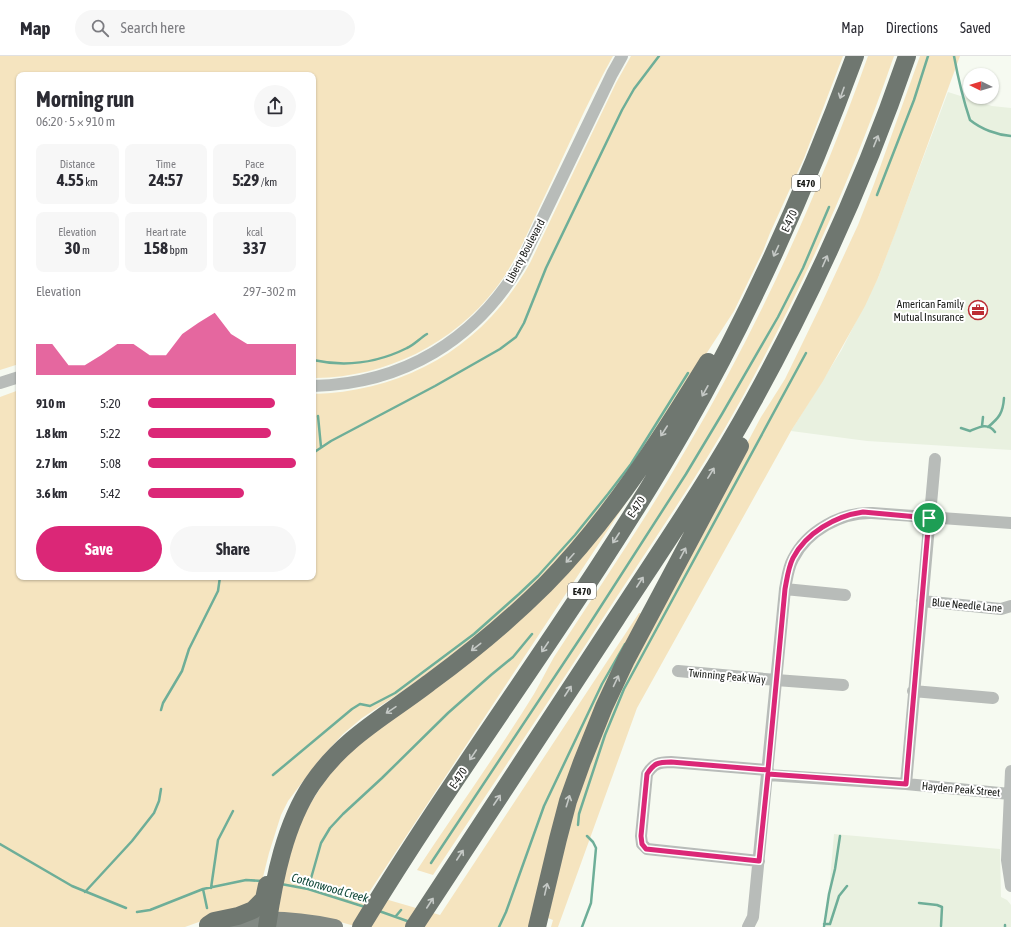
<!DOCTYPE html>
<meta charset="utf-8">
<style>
body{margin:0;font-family:"Asap Condensed",sans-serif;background:#f7f7f7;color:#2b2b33;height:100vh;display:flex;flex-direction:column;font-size:15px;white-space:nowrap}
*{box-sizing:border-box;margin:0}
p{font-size:13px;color:#7c7c81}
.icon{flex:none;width:22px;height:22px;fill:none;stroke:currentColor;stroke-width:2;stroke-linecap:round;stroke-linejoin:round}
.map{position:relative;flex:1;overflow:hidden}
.side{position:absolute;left:16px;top:16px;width:300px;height:508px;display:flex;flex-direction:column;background:#fff;border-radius:8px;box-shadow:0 1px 3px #0004}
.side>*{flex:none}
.needle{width:26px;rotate:275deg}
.tools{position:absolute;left:963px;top:12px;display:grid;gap:8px}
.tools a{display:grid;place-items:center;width:36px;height:36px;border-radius:50%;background:#fff;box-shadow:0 1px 3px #0004;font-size:20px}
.pin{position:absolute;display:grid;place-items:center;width:34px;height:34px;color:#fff;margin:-17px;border:2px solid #fff;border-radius:50%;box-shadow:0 1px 4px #0007}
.round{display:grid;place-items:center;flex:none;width:42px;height:42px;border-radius:21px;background:#f7f7f7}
.head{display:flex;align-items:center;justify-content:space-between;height:68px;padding:0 20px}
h1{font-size:22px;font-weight:700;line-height:30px}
.metrics{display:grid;grid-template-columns:repeat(3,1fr);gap:6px;height:68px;padding:4px 20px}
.metrics div{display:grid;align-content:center;border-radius:8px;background:#f7f7f7;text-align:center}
.metrics b{font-size:17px;font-weight:700}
.metrics small{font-size:11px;font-weight:400}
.metrics p{font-size:11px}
.chart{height:112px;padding:8px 20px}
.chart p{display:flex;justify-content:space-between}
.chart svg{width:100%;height:72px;margin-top:4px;fill:#db2777;opacity:.7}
.action{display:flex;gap:8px;margin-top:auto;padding:8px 20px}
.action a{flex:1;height:46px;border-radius:24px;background:#db2777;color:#fff;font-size:16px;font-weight:700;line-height:46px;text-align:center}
.action a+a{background:#f7f7f7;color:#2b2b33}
ul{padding:0 20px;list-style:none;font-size:13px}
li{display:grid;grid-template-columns:64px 48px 1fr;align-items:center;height:30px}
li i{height:10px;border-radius:5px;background:#db2777}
header{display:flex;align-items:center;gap:24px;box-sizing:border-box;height:56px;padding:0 20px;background:#fff;border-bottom:1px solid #e1e1e2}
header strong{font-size:19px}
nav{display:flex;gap:22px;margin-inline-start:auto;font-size:14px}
.search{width:280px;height:36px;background:#f7f7f7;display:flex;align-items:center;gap:10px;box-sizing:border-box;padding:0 14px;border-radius:22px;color:#7c7c81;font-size:15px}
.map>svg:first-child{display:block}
</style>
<header>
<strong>Map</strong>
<div class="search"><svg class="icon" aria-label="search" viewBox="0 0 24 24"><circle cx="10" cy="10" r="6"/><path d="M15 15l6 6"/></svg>Search here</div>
<nav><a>Map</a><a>Directions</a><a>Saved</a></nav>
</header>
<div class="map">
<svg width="1011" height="871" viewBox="0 0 1011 871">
<rect width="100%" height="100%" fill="#f6faf1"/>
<!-- built -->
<path fill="#e9f1e0" d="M 948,36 L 992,50 L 1011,52 L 1011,394 L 867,385 L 791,375 L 841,295 L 878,222 Z
M 834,778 L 1000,793 L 1001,841 L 1007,844 L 1011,849 L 1011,871 L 826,871 Z"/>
<!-- green -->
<path fill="#f5e4bf" d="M 0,0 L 613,0 C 586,48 564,100 540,150 C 527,178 515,207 496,232 C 453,288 386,321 316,322 L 313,322 L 313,19 L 19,19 L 19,308 L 0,314 Z
M 631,0 L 843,0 L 804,102 L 770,177 L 763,195 L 734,255 L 673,349 L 579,484 L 497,566 L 412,629 L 362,662 L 343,678 L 319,704 L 288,745 L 281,759 L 269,797 L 257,845 L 185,871 L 0,871 L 0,341 L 19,334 L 19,521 L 313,521 L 313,338 C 407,335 484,290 530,207 L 616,27 Z
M 868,0 L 894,0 C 853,119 803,231 742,342 C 704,411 659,476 616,542 C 556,635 494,727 433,819 L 417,814 C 456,755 497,698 534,638 C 541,626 547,613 554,601 C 598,533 644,466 685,395 C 759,270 819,137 868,0 Z
M 920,0 L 960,0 L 896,175 L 878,222 L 865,250 L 823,325 L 791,375 L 637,652 L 558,871 L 551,871 L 553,864 L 548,862 L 569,772 L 589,705 L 637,594 L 761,361 L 785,323 L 820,251 L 858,169 L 874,128 Z
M 629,442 L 368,838 L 440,859 L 639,557 L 645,559 L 530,871 L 358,871 L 337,865 L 278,859 L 279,846 L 289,800 L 301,763 L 335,708 L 403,653 Z"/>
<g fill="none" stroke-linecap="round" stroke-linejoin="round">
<!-- stream -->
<path stroke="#6eae98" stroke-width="2.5" d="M 954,0 C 958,22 963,43 970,64 C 981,73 997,79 1011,80
M 877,139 L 914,44 L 928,0
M 313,304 C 345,311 377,307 407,292 C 414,289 420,282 427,278
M 318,360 L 321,391
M 982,370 L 983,361
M 988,371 C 999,362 1003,357 1004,342
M 961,372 L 970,375 C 979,371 988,366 995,376
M 313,397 L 331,385 L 435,330 L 500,293 L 516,281 L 524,267 L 546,212 L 622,54 L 634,33 L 659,0
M 161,654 L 163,647 L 182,615 L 189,593 L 218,535 L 220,521
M 273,719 L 352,653 L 360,648 L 370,650 L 395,637 L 474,578 L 519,538 L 538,520 L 575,479 L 608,438 L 631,408 L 688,317
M 578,769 L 579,758 L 605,679 L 624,633 L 806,297
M 0,788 L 72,830 L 126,852
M 431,807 L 585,575 L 686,418 L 722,358 L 778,261 L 803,212 L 829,151
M 281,828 L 308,833 L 365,851
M 211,832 L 218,784 L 233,755
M 203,833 L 207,852
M 308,833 L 321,787 L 330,772 L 343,758 L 382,722 L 448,657 L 491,619 L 513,601 L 532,578
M 85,836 L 132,785 L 154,757 L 159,745 L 161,733
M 919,847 L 937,849 L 942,851 L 941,870
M 379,855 L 410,866
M 137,856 L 150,854 L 203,833 L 246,824 L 262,825
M 396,860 L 401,854
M 824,868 L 830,868 L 839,840 L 847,830
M 499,871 L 506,856 L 544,750 L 602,628 L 625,588
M 582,871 L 591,847 L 596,792 L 593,786 L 587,780
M 824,871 L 829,838 L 835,813 L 840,780
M 1005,871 L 1005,869"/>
<!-- minor -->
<path stroke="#b8bcb9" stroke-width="12" d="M 0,327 L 19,321
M 313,330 C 403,328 476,284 521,207 L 612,18 L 622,0
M 785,533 L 845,539
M 922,545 L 1001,553 L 1011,550
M 678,615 L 776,624 L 843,629
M 913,635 L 993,642
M 1011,715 L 1007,804 L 1011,830
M 768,719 L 906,728 L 1010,738
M 906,728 L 935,403
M 759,805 L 647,793 L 642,788 L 641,780 L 647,718 C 653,708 659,706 671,706 L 768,714
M 748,871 L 753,861 L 785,533 C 787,523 788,512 793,503 C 807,475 841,456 872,457 L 1011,467"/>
<!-- major -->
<path stroke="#828983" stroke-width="16" d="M 231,867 C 266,860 301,864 335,871"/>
<!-- highway -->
<path stroke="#6f7770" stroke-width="18" d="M 208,869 L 214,865 L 238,860 L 253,854 L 264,843 L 267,829
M 267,871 C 274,823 285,768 312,728 C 344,681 386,660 429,627 C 470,597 509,565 545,529 C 610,463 660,384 708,306
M 361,871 C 464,701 586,543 685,371 C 753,252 808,128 855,0
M 414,871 C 481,768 548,665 616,563 C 663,491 712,420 753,345 C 814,234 866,120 907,0
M 537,871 L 558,783 L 568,745 L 582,706 L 604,651 L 626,604 L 740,390"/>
</g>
<!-- one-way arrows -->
<defs><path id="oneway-shaft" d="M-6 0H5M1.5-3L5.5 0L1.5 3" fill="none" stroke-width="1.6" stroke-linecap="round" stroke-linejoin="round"/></defs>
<g stroke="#c5c9c6">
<use href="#oneway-shaft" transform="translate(842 37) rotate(110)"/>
<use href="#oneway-shaft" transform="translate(876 85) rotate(-68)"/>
<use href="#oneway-shaft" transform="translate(776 195) rotate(115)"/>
<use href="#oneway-shaft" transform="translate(825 205) rotate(-66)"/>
<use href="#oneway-shaft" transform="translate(705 335) rotate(119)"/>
<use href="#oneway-shaft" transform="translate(664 375) rotate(123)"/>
<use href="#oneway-shaft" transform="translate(711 417) rotate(-58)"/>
<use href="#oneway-shaft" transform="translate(616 482) rotate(123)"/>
<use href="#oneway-shaft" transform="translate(683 497) rotate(-62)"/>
<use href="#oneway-shaft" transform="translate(570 502) rotate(132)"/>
<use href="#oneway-shaft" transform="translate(640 526) rotate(-57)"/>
<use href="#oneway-shaft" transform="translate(476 591) rotate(142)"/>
<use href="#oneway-shaft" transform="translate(545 591) rotate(124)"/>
<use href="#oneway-shaft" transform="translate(616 625) rotate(-65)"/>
<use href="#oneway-shaft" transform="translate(568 635) rotate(-57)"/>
<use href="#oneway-shaft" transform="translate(391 654) rotate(146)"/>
<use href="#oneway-shaft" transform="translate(473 699) rotate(124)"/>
<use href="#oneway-shaft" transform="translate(497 744) rotate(-56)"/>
<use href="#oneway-shaft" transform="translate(568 745) rotate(-73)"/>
<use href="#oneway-shaft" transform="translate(460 799) rotate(-57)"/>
<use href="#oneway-shaft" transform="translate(546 833) rotate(-77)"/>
<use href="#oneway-shaft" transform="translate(430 847) rotate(-57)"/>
</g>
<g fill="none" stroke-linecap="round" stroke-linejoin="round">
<defs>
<path id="route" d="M 863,456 L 929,462 L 906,728 L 768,718 L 759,805 L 646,793 L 642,788 L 641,780 L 647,718 C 654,707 658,706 671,706 L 768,714 L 785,533 C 787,523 788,512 793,502 C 806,477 835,460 863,456 Z"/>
</defs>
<!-- route casing -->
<use href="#route" stroke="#fff" stroke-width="8"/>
<!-- route -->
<use href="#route" stroke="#db2777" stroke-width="5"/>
</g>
<!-- icons -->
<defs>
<symbol id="office-ring" viewBox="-11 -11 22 22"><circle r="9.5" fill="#fff" stroke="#bc2c34" stroke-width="1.5"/><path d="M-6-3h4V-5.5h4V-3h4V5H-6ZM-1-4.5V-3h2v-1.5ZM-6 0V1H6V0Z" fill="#bc2c34"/></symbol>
</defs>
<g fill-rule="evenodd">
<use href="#office-ring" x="967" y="243" width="22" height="22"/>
</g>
<g text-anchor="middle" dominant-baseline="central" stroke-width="4" stroke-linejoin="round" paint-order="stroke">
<!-- shield labels -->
<g fill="#fff" stroke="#5c5d5b" stroke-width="1">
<rect x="792" y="119" width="28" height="16" rx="3"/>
<rect x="568" y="527" width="28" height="16" rx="3"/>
</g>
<g font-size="10" font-weight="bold" fill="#161815">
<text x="806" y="127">E470</text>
<text x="582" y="535">E470</text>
</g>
<!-- street labels -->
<g font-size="11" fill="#161815" stroke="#fff">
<text transform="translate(789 165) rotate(-66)">E-470</text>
<text transform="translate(525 195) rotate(-62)">Liberty Boulevard</text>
<text transform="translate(636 451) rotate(-58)">E-470</text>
<text transform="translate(967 549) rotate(5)">Blue Needle Lane</text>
<text transform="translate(727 620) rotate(5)">Twinning Peak Way</text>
<text transform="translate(458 722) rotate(-56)">E-470</text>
<text transform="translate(961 733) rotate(5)">Hayden Peak Street</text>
</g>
<!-- poi labels -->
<g font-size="11" fill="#161815" stroke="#fff" text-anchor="end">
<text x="964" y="248">American Family<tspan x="964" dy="13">Mutual Insurance</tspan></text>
</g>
<!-- water labels -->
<g font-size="12" font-style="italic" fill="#0e4637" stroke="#fff">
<text transform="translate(330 832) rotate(16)">Cottonwood Creek</text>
</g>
</g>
</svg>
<div class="tools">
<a><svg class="needle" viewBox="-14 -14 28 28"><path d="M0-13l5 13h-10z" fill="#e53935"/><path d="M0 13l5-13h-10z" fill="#7c7c81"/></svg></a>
</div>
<div class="pin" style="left:929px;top:462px;background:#1e9e55"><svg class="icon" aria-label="arrive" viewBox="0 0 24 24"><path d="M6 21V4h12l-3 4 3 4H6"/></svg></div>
<section class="side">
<div class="head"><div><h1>Morning run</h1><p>06:20 · 5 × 910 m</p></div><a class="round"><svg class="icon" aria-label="share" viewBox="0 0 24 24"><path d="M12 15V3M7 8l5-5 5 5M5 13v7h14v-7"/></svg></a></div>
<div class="metrics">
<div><p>Distance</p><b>4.55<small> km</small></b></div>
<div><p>Time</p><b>24:57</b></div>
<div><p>Pace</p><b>5:29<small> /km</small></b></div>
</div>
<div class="metrics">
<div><p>Elevation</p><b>30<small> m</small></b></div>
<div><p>Heart rate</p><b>158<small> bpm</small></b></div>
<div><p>kcal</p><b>337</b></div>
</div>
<div class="chart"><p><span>Elevation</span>297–302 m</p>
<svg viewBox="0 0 160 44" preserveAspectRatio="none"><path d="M0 44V25L10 25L20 38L30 38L40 32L50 25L60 25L70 32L80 32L90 19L100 12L110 6L120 19L130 25L140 25L150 25L160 25V44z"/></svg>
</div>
<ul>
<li><b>910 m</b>5:20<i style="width:86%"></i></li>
<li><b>1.8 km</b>5:22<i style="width:83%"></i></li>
<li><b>2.7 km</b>5:08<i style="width:100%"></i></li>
<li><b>3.6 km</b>5:42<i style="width:65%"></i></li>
</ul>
<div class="action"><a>Save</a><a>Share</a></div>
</section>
</div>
